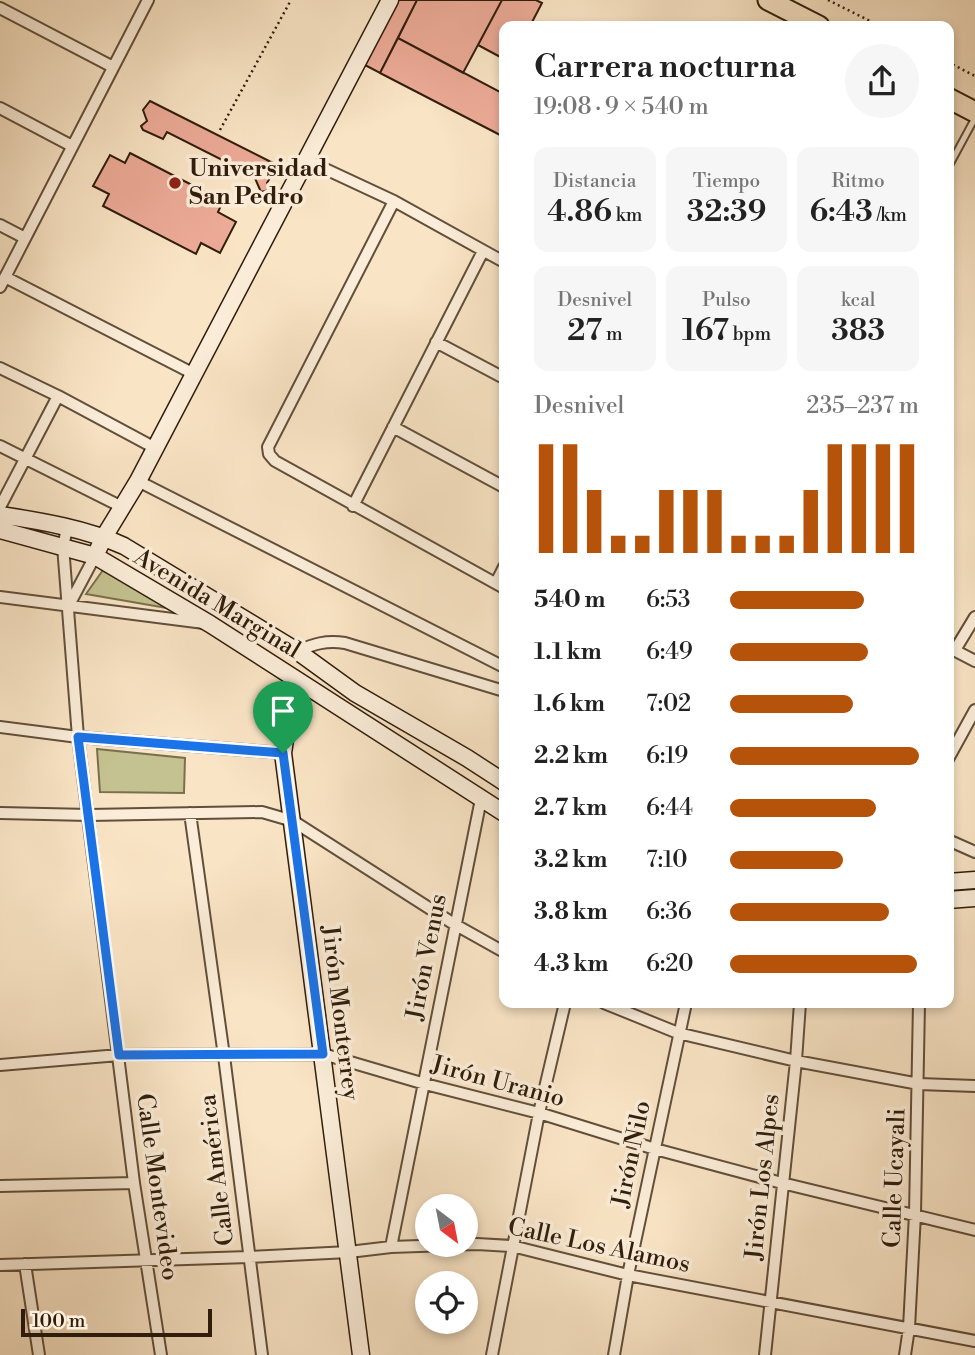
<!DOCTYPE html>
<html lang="es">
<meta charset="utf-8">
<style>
body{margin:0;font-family:"Libre Bodoni",serif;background:#f6f6f6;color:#222;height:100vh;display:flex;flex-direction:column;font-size:26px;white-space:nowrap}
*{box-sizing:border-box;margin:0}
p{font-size:23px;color:#767676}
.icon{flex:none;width:38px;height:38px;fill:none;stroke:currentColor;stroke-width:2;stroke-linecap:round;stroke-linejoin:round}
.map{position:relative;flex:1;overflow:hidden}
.panel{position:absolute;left:499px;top:21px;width:455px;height:987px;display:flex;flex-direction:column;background:#fff;border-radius:14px;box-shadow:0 4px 10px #0003}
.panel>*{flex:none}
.needle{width:46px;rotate:148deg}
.fabs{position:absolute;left:415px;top:1194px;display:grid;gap:14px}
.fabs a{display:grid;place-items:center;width:63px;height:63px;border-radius:50%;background:#fff;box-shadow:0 4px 10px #0003;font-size:35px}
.scale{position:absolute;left:21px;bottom:18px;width:191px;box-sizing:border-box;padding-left:7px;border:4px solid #301d0b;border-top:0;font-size:19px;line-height:24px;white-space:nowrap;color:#301d0b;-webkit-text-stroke:5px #fbedd9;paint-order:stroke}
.pin{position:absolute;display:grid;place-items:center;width:60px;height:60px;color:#fff;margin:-72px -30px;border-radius:50% 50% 50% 0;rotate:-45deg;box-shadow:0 0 7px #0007}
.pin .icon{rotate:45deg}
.round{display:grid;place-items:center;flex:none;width:74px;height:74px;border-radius:37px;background:#f6f6f6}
.headline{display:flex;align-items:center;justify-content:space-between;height:119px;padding:0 35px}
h1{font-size:32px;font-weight:600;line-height:52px}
.figures{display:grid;grid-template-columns:repeat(3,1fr);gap:10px;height:119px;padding:7px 35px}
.figures div{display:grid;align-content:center;border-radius:14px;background:#f6f6f6;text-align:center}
.figures b{font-size:30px;font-weight:600}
.figures small{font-size:19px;font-weight:400}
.figures p{font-size:19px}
.chart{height:196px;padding:14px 35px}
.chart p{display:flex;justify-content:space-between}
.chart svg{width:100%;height:126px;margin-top:7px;stroke:#b45309;stroke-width:6}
ul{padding:0 35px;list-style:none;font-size:23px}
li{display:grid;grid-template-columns:112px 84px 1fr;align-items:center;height:52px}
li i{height:18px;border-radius:9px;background:#b45309}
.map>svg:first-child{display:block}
</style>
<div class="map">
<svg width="975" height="1355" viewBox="0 0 975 1355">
<rect width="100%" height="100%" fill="#f9e4c5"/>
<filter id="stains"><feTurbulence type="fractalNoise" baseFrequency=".00286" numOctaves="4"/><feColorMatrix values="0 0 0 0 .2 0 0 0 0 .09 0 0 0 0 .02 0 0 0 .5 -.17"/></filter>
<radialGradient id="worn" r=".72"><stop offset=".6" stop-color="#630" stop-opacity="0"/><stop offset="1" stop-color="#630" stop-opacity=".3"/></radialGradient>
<!-- green -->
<path fill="#c4c290" stroke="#7a704e" stroke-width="2" d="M 108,563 L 184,611 L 86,594 Z
M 97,749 L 185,758 L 184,793 L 100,792 Z"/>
<!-- building -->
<path fill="#ecaa97" stroke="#301d0b" stroke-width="2" d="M 395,0 L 417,0 L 380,73 L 363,64 Z
M 417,0 L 502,0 L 463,73 L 398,38 Z
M 502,0 L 536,0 L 542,3 L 530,26 L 504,26 L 504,59 L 478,45 Z
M 398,38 L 504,94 L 504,137 L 380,73 Z
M 150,101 L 277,165 L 267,183 L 269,190 L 261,192 L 254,176 L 167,132 L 163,139 L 143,130 L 141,126 L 147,121 L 143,110 Z
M 130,153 L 223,201 L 218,212 L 236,222 L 220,253 L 201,243 L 196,254 L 103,206 L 109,194 L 93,186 L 110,155 L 125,163 Z"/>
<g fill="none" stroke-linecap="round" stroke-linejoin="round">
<defs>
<path id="lane" d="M 948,168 L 975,118"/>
<path id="street" d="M 0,8 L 113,67
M 0,108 L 72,146
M 306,160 L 394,201 L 504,262
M 394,201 L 268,447 L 269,454 L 275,461 L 504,588
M 0,225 L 25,238
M 5,277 L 194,374
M 0,287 L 148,0
M 436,342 L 504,378
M 0,368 L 58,396 L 155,448
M 393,427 L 504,487
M 0,446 L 122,507
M 138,481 L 504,667
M 353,506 L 483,251
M 0,507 L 58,396
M 67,529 L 63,546 L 78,737 L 134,1183 L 161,1355
M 496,583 L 504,567
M 0,597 L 204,623
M 68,607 L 95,556
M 948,647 L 975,661
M 955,650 L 975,617
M 297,651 C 314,644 326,640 345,643 L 504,691
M 0,727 L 78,737 L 283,753
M 948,759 L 975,710
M 0,813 L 89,815 L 262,812 L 293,821 L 454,924 L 504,952
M 190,813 L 224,1056 L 262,1355
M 948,840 L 975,852
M 604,1003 L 678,1033 L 796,1061 L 919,1084 L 975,1086
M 0,1065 L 119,1055 L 323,1054 L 425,1084 L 539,1113 L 655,1149 L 782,1183 L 975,1230
M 0,1186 L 134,1183
M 391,1247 L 481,799
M 25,1264 L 39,1355
M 0,1265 L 249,1257 L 349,1252 L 391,1247 L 477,1244 L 512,1246 L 628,1275 L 975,1341
M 492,1355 L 539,1113 L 565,1003
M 614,1355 L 628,1275 L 686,1003
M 765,1355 L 796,1061 L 800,1003
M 905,1355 L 909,1328 L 915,1214 L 919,1003"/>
<path id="secondary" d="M 0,515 C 41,521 87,529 124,546 L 297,651 L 355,693 L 467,758 L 504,782
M 0,530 L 95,556 L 210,624 L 504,813
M 95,556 L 104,537 L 138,481 L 390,0
M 294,678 L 283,753 L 361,1355
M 948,882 L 975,880
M 948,900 L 975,898"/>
<path id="highway" d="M 768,0 L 819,26
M 948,98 L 975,112"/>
</defs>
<!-- lane casing -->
<use href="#lane" stroke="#624f3a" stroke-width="9"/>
<!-- street casing -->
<use href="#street" stroke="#624f3a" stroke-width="14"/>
<!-- secondary casing -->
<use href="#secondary" stroke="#301d0b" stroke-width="19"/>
<!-- highway casing -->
<use href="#highway" stroke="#301d0b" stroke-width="23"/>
<!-- path -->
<path stroke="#301d0b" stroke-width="2.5" stroke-dasharray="2 3.5" stroke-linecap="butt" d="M 828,0 L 880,26
M 948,62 L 975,76
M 220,130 L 291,0"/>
<!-- lane -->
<use href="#lane" stroke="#fbedd9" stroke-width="5"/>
<!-- street -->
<use href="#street" stroke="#fbedd9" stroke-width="10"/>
<!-- secondary -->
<use href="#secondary" stroke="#fbedd9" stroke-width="16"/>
<!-- highway -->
<use href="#highway" stroke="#f9e4c5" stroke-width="19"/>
</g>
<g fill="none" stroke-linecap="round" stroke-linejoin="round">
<defs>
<path id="route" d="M 78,737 L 283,753 L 323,1054 L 119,1055 Z"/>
</defs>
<!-- route casing -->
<use href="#route" stroke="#fff" stroke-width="14"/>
<!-- route -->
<use href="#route" stroke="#1a73e8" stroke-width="9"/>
</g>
<!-- markers -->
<circle fill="#8f2418" stroke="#fbedd9" stroke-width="2.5" cx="175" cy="183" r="7"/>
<g text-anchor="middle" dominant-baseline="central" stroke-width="7" stroke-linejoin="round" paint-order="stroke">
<!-- poi labels -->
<g font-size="24" font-weight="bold" fill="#301d0b" stroke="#fbedd9" text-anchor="start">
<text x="189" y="169">Universidad<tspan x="189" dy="28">San Pedro</tspan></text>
</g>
<!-- street labels -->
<g font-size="24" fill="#301d0b" stroke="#fbedd9">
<text transform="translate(217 604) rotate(31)">Avenida Marginal</text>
<text transform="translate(427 957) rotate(-79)">Jirón Venus</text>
<text transform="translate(340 1013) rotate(83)">Jirón Monterrey</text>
<text transform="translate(498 1082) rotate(15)">Jirón Uranio</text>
<text transform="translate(632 1154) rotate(-78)">Jirón Nilo</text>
<text transform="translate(217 1170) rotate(-97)">Calle América</text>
<text transform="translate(763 1177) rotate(-84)">Jirón Los Alpes</text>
<text transform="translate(895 1178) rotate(-88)">Calle Ucayali</text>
<text transform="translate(157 1187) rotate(82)">Calle Montevideo</text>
<text transform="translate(599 1246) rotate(12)">Calle Los Alamos</text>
</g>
</g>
<rect width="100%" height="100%" filter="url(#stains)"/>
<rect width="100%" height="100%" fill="url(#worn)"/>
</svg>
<div class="fabs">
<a><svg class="needle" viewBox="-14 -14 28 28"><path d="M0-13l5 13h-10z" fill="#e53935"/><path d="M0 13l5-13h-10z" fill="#767676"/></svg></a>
<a><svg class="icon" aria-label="locate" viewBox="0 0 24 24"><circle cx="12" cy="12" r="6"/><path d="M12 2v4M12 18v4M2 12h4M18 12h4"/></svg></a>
</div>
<div class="scale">100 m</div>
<div class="pin" style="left:283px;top:753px;background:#1e9e55"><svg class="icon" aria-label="arrive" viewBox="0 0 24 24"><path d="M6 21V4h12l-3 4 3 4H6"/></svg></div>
<section class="panel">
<div class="headline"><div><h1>Carrera nocturna</h1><p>19:08 · 9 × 540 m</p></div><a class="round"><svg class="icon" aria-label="share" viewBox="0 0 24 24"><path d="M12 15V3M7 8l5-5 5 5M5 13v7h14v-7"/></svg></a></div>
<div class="figures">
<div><p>Distancia</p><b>4.86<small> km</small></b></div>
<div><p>Tiempo</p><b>32:39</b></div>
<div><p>Ritmo</p><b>6:43<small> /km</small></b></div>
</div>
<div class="figures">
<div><p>Desnivel</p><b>27<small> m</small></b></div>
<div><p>Pulso</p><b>167<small> bpm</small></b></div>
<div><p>kcal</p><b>383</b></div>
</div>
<div class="chart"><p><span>Desnivel</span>235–237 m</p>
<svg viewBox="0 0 160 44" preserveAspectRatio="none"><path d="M5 44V6M15 44V6M25 44V22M35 44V38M45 44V38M55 44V22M65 44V22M75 44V22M85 44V38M95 44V38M105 44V38M115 44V22M125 44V6M135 44V6M145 44V6M155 44V6"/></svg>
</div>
<ul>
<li><b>540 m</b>6:53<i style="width:71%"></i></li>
<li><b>1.1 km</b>6:49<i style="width:73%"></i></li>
<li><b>1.6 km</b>7:02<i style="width:65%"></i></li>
<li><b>2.2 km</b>6:19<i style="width:100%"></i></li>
<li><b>2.7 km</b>6:44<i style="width:77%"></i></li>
<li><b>3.2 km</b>7:10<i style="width:60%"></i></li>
<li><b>3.8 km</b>6:36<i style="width:84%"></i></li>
<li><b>4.3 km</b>6:20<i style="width:99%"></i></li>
</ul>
</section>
</div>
